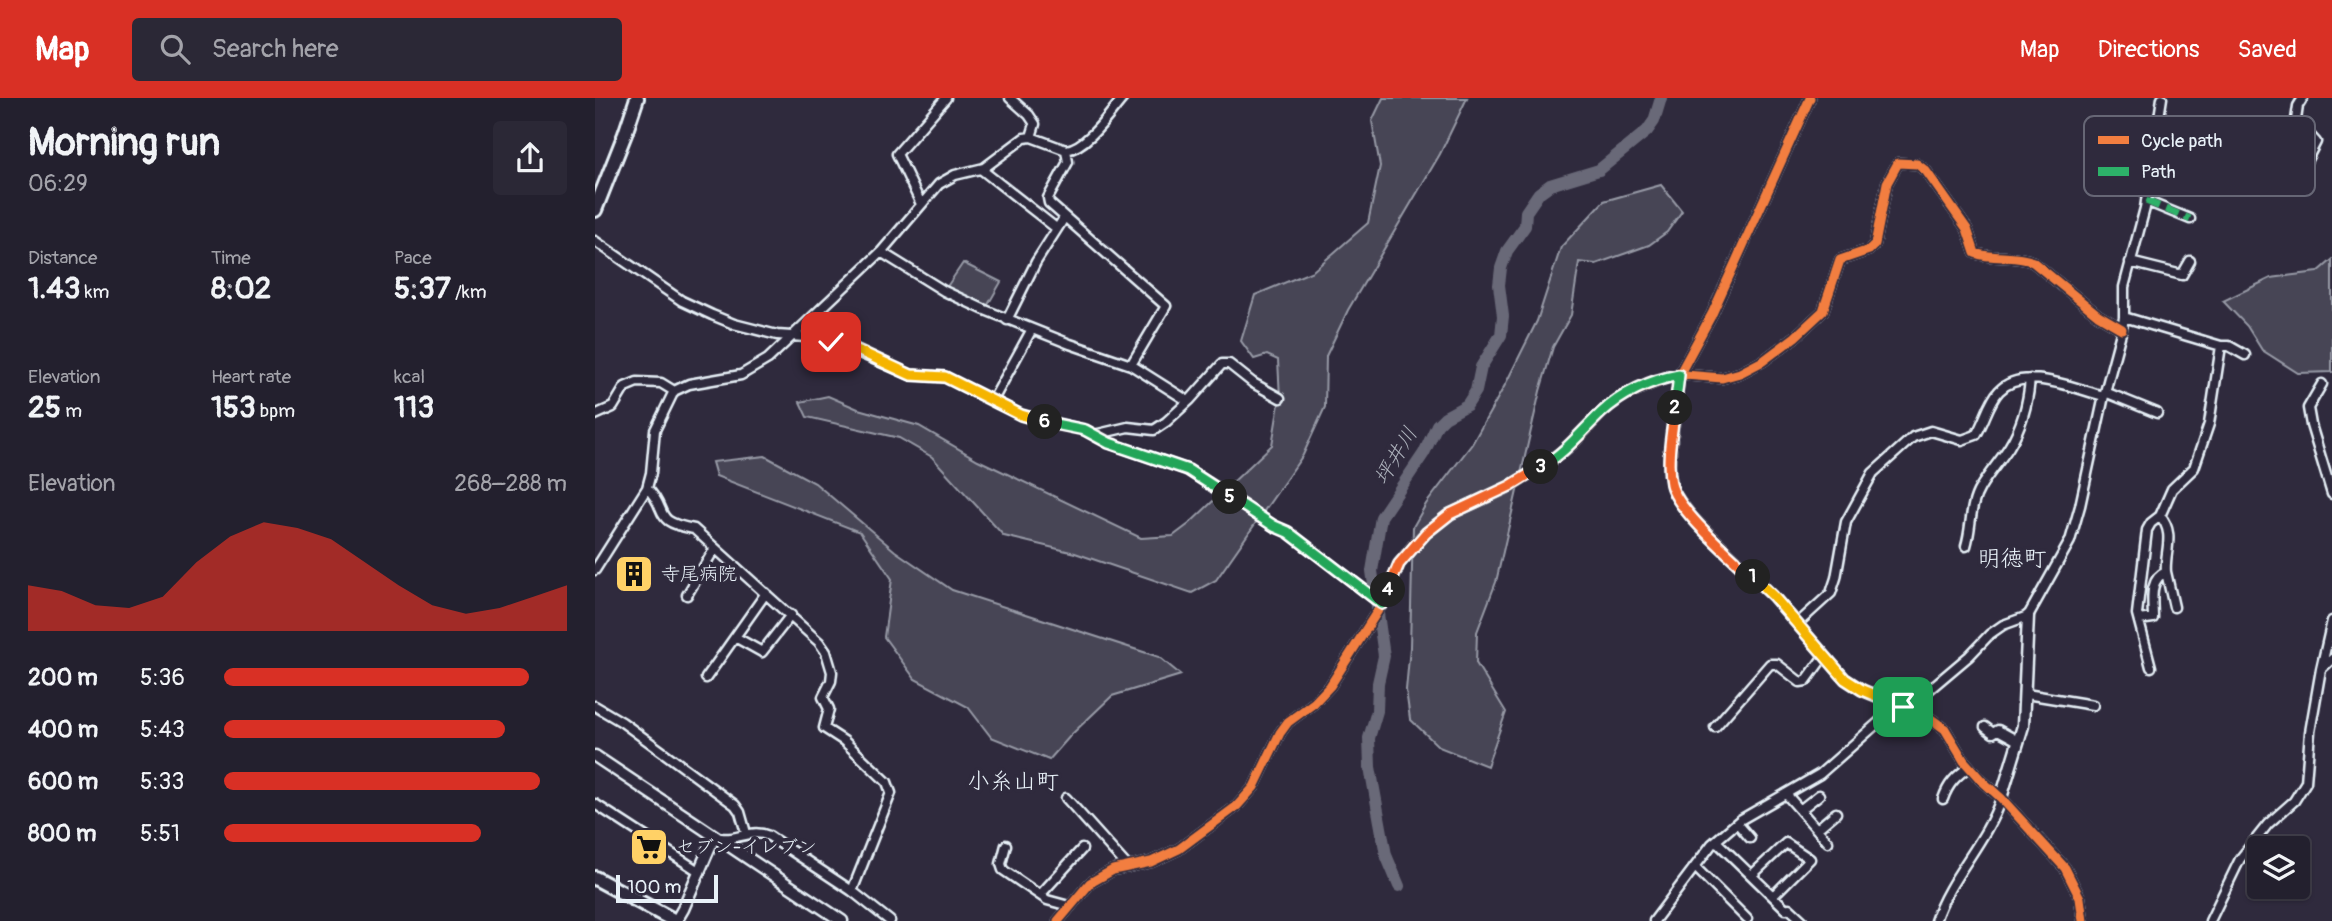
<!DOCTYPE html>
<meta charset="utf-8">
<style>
body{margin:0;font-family:Pangolin,"Klee One",sans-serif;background:#2b2836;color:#f1f3f6;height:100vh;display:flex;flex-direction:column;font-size:26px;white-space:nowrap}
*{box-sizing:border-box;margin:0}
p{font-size:23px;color:#a3a3aa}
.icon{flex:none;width:38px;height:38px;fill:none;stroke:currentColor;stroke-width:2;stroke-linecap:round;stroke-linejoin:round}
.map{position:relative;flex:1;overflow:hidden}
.sheet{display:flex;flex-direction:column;background:#23202e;width:595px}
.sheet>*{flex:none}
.fabs{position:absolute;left:1652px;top:738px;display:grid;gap:14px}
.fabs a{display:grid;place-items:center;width:63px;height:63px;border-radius:7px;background:#23202e;box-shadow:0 2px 5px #0004,0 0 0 2px #403e4a;font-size:35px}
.scale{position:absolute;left:21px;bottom:18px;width:102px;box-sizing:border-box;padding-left:7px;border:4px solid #e8f1f8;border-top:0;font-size:19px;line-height:24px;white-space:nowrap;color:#e8f1f8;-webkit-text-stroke:5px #2f2a3d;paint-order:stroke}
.pin{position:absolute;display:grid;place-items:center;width:60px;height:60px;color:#fff;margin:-30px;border-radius:14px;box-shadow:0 4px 10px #0006}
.km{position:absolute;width:35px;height:35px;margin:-18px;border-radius:50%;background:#222;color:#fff;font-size:19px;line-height:35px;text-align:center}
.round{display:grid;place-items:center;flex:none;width:74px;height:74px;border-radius:7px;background:#2b2836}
.summary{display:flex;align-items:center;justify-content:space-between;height:119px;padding:0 28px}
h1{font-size:38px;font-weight:700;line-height:52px}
.metrics{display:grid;grid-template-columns:repeat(3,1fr);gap:10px;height:119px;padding:7px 28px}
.metrics div{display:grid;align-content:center}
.metrics b{font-size:30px;font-weight:700}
.metrics small{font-size:19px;font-weight:400}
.metrics p{font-size:19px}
.chart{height:196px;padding:14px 28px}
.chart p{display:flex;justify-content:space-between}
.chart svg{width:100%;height:126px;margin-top:7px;fill:#d93025;opacity:.7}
ul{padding:0 28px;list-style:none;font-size:23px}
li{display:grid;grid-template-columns:112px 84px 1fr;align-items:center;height:52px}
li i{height:18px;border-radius:9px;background:#d93025}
header{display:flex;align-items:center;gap:42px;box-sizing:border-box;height:98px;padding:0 35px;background:#d93025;color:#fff}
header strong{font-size:33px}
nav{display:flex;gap:38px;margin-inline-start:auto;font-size:24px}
.search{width:490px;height:63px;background:#2b2836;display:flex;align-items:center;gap:18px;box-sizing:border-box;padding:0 24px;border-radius:7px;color:#a3a3aa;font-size:26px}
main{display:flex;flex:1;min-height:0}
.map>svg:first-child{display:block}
</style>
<header>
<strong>Map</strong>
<div class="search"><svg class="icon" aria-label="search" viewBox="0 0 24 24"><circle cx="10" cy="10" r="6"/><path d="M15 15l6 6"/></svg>Search here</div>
<nav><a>Map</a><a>Directions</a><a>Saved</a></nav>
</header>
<main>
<section class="sheet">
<div class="summary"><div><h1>Morning run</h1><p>06:29</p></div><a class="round"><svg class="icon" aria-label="share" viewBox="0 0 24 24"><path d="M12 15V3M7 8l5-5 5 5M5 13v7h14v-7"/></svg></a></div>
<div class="metrics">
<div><p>Distance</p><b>1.43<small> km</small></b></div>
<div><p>Time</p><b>8:02</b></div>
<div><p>Pace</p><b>5:37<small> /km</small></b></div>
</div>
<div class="metrics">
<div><p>Elevation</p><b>25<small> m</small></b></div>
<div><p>Heart rate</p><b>153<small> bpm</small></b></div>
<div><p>kcal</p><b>113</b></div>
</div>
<div class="chart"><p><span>Elevation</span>268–288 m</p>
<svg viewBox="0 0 160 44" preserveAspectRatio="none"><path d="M0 44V28L10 30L20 35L30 36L40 32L50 20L60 11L70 6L80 8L90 12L100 20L110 28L120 35L130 38L140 36L150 32L160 28V44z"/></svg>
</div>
<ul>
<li><b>200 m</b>5:36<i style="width:89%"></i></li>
<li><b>400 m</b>5:43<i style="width:82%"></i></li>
<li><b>600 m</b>5:33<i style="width:92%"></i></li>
<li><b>800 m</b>5:51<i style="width:75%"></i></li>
</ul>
</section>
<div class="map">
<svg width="1737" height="823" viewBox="0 0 1737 823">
<rect width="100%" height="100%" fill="#2f2a3d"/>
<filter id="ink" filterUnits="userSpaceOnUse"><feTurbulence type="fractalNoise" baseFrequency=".0143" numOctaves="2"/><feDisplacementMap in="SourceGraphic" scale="14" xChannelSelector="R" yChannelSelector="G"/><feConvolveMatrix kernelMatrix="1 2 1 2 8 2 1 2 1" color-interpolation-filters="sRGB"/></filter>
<g filter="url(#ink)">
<!-- green -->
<path fill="#464455" stroke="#979aa6" stroke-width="2" d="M 788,0 L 872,0 L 845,56 L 753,212 L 731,258 L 730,309 L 708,357 L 621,482 L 597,495 L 480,455 L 409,438 L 337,359 L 304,340 L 212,319 L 205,304 L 233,298 L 263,311 L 324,328 L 383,362 L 546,440 L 578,438 L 594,426 L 677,347 L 685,300 L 683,262 L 672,257 L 659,261 L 646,243 L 660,197 L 718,173 L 773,125 L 785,68 L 777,23 Z
M 1066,87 L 1087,113 L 1072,134 L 1054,147 L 1001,166 L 984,164 L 976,217 L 958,249 L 945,293 L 901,484 L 882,534 L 881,565 L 911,614 L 892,668 L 844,649 L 815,621 L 811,592 L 815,549 L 818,429 L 831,406 L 877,346 L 910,287 L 942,223 L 966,149 L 1009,103 Z
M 1737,162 L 1737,274 L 1703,275 L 1667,252 L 1652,228 L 1628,203 L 1676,180 L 1723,174 Z
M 368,165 L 406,184 L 390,212 L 349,193 Z
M 170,358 L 220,385 L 300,453 L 357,492 L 564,559 L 586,577 L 517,598 L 476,637 L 454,662 L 396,639 L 373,609 L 320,581 L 289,539 L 297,481 L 265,434 L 121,378 L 117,364 Z"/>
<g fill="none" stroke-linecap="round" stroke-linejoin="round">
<!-- river -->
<path stroke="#696978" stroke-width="12" d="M 804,788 L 791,757 L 775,669 L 774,640 L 782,613 L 783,585 L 789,558 L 777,473 L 786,419 L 829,355 L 842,327 L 850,319 L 872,307 L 881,293 L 886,269 L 906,237 L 908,218 L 904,187 L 906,170 L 912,153 L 930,128 L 931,114 L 944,95 L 955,87 L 1004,72 L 1052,33 L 1059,23 L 1066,0"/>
<defs>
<path id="minor" d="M 415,0 L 434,17 L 440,26 L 436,39
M 1215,0 L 1117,216 L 1084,277 L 1074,372 L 1079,395 L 1097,419 L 1178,498 L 1250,581 L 1267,592 L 1332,618 L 1350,631 L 1369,663 L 1386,682 L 1406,700 L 1470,770 L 1485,800 L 1488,823
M 1561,44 L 1703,79 L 1721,44 L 1701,22 L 1703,8 L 1708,0
M 471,52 L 473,64 L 453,100 L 454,105 L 571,208 L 536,267
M 387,72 L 461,130
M 1551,103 L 1595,121
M 326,106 L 302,56 L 351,0
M 0,143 L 87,203 L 117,217 L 139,226 L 182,237 L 211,239 L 248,248 L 316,277 L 350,279 L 426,317 L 490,332 L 514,345 L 593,372 L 679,428 L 693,434 L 787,506
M 286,154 L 349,193 L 390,212 L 475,246 L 536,267 L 593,303
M 1535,164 L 1587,177 L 1595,163
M 1529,219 L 1626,248 L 1614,326 L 1599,370 L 1577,391 L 1565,418 L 1556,425 L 1552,432 L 1542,516 L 1556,569
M 412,222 L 441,164 L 469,120
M 1626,248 L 1634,248 L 1650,257
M 1727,286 L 1713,310 L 1716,327 L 1737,396
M 1510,294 L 1562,315
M 398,302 L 437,231
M 0,317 L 18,309 L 30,289 L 42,284 L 66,285 L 79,293
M 499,337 L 533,329 L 559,332 L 571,324 L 595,302 L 627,266 L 634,266 L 658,285 L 685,300
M 52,390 C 75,413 55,423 99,431 L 224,544 L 231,554 L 237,574 L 236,583 L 228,599 L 234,611 L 229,630 L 249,643 L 292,684 L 296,695 L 257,793
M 1371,448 C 1377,429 1374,408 1385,390 C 1393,376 1405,363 1414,349 C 1427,328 1433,306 1435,281
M 0,472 L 52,390 L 56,375 L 60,332 L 79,293 L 94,286 L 146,277 L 173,261 L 286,154 L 344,86 L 360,77 L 389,70 L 429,40 L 436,39 L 471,52 C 492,50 515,15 528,0
M 1571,474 L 1579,509
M 92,497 L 120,450
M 1544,522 L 1558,520 C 1558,504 1553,481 1571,474 C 1569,454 1581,436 1565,418
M 1202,526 L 1236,495 L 1241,480 L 1251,424 L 1278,375 L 1318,339 L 1336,333 L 1367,342 L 1381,337 C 1390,323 1393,305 1404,293 C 1428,267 1480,291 1509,298
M 140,539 L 167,554 L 196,517
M 1726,571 L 1737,523
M 111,580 L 171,495
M 1431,596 L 1498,607
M 0,608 L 27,624 L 140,707 L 145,714 L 151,735
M 1120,629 L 1175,566 L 1182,566 L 1205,584 L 1211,583 L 1229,558
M 1390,629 L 1398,635 L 1403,632 L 1423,643
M 1191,696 L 1233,744
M 471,700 L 533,769
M 1348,701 C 1353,686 1361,678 1374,669
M 0,706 L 105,774
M 1205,712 L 1224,697
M 1142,725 L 1155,740
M 1222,731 L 1241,715
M 126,740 C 143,743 155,730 174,738 L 257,793 L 295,823
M 1121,743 L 1191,811 L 1194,810 L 1208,823
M 411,747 L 406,766 L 408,772 L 452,802 L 474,808
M 1100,769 L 1152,821
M 1157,777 L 1191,745 L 1215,761 L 1178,798
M 445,797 L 487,751
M 463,823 L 495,785 L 518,772 L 556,764 L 584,751 L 642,708 L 659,689 L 685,635 L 693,624 L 719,605 L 735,588 L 787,506 L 804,466 L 819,446 L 831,435 L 855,416 L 915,389 L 953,365 L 979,345 L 1009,312 L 1028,298 L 1073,279 L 1090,277 L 1127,280 L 1145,275 L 1168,263 L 1200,239 L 1228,213 L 1245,162 L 1274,152 L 1280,146 L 1292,85 L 1303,65 L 1322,66 L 1331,73 L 1372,131 L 1380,155 C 1399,162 1419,156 1438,164 L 1503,217 L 1527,231
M 1059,823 L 1117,746 L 1145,722 L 1225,676 L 1293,616 L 1329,596 L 1374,558 L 1395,536 L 1408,527 L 1433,518 L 1475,443 L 1485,408 L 1509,298 L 1527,231 L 1529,219 L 1529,189 L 1550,110 L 1567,0
M 1340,823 C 1355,778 1391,745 1406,700
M 1615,823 L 1645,761 L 1673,726 L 1699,703 L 1711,684 L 1715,634 L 1726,571 L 1737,561"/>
<path id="tertiary" d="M 0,658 L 247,823
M 1406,700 L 1428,628 L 1433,518
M 81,823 L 88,811 L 119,739"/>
<path id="primary" d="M 0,112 L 30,36 L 42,0"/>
<path id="trunk" d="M 0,780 L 80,823"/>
</defs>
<!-- minor casing -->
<use href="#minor" stroke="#e8f1f8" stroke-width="13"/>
<!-- tertiary casing -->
<use href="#tertiary" stroke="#e8f1f8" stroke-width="15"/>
<!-- primary casing -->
<use href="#primary" stroke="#e8f1f8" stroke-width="18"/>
<!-- trunk casing -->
<use href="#trunk" stroke="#e8f1f8" stroke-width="18"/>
<!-- minor -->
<use href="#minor" stroke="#2f2a3d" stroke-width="8"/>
<!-- tertiary -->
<use href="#tertiary" stroke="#2f2a3d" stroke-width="10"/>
<!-- primary -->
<use href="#primary" stroke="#2f2a3d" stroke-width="12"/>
<!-- trunk -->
<use href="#trunk" stroke="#2f2a3d" stroke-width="12"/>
<!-- quiet -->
<path stroke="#2db169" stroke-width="7" stroke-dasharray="14 7" stroke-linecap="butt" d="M 1551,103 L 1595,121"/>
<defs>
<path id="cycleway" d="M 1215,0 L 1117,216 L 1084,277 L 1074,372 L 1079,395 L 1097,419 L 1178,498 L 1250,581 L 1267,592 L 1332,618 L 1350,631 L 1369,663 L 1386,682 L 1406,700 L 1470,770 L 1485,800 L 1488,823
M 463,823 L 495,785 L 518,772 L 556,764 L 584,751 L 642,708 L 659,689 L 685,635 L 693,624 L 719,605 L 735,588 L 787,506 L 804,466 L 819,446 L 831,435 L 855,416 L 915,389 L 953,365 L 979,345 L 1009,312 L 1028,298 L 1073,279 L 1090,277 L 1127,280 L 1145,275 L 1168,263 L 1200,239 L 1228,213 L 1245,162 L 1274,152 L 1280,146 L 1292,85 L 1303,65 L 1322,66 L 1331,73 L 1372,131 L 1380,155 C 1399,162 1419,156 1438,164 L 1503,217 L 1527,231"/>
</defs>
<!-- cycleway casing -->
<use href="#cycleway" stroke="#2f2a3d" stroke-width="13"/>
<!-- cycleway -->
<use href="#cycleway" stroke="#f27e40" stroke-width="9"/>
</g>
</g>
<g fill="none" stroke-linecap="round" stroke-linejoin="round" filter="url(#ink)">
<defs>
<path id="split-1" d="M 1158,479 L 1178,498 L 1250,581 L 1267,592 L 1308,609"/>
<path id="split-2" d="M 1080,310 C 1077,334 1071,362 1076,386 C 1082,413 1137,459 1158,479"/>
<path id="split-3" d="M 946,369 C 970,355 986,334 1006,315 C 1027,295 1056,282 1084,277 L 1080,310"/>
<path id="split-4" d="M 793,492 L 804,466 L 831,435 L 855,416 L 915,388 L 946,369"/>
<path id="split-5" d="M 635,399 L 679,428 L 693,434 L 787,506 L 793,492"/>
<path id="split-6" d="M 450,324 L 490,332 L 514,345 L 593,372 L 635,399"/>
<path id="split-7" d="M 236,244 L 260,251 L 316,277 L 350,279 L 426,317 L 450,324"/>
</defs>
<!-- split-1 casing -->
<use href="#split-1" stroke="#fff" stroke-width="14"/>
<!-- split-2 casing -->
<use href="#split-2" stroke="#fff" stroke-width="14"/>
<!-- split-3 casing -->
<use href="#split-3" stroke="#fff" stroke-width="14"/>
<!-- split-4 casing -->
<use href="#split-4" stroke="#fff" stroke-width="14"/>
<!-- split-5 casing -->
<use href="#split-5" stroke="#fff" stroke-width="14"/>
<!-- split-6 casing -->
<use href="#split-6" stroke="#fff" stroke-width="14"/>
<!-- split-7 casing -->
<use href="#split-7" stroke="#fff" stroke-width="14"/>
<!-- split-1 -->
<use href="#split-1" stroke="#f5b400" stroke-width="9"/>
<!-- split-2 -->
<use href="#split-2" stroke="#f0652b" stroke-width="9"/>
<!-- split-3 -->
<use href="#split-3" stroke="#22a559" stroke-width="9"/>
<!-- split-4 -->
<use href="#split-4" stroke="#f0652b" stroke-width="9"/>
<!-- split-5 -->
<use href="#split-5" stroke="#22a559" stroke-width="9"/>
<!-- split-6 -->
<use href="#split-6" stroke="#22a559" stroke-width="9"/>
<!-- split-7 -->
<use href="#split-7" stroke="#f5b400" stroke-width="9"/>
</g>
<!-- icons -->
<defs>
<symbol id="building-square" viewBox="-11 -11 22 22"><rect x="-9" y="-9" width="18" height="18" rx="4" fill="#ffd166" stroke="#2f2a3d"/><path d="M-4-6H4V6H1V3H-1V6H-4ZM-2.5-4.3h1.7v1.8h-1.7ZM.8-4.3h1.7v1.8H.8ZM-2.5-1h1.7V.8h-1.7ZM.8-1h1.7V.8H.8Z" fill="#111"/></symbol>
<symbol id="supermarket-square" viewBox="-11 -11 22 22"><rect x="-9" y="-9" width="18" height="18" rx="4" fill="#ffd166" stroke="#2f2a3d"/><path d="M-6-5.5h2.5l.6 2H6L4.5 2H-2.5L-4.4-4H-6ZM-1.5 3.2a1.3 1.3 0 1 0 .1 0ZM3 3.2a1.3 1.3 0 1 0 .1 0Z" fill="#111"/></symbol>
</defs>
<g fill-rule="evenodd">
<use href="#building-square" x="17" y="454" width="44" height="44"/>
<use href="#supermarket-square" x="32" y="727" width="44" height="44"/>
</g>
<g text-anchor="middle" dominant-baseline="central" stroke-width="7" stroke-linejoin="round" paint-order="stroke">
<!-- poi labels -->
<g font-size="19" fill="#e8f1f8" stroke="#2f2a3d" text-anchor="start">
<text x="66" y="476">寺尾病院</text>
<text x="81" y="749">セブン-イレブン</text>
</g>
<!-- water labels -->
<g font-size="21" font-style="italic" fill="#afb4be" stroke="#2f2a3d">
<text transform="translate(801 358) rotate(-59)">坪井川</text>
</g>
<!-- quarter labels -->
<g font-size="23" fill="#e8f1f8" stroke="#2f2a3d">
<text x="1417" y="460">明徳町</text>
<text x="418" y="683">小糸山町</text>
</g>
</g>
<!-- legend -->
<rect x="1489" y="18" width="231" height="80" rx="10" fill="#2f2a3d" stroke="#666675" stroke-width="2"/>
<rect x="1503" y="38" width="31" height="8" fill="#f27e40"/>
<rect x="1503" y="69" width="31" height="9" fill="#2db169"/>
<g font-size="19" fill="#e8f1f8">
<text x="1546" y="49">Cycle path</text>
<text x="1546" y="80">Path</text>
</g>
</svg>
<div class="fabs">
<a><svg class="icon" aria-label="layers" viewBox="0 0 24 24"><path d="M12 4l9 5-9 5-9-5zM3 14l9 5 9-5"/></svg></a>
</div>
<div class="scale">100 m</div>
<div class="pin" style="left:1308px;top:609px;background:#1e9e55"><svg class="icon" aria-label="arrive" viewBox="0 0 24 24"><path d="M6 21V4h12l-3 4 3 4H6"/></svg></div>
<div class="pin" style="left:236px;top:244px;background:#d93025"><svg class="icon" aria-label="check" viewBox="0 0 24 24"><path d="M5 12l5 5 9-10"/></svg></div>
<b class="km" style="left:1158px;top:479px">1</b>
<b class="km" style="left:1080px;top:310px">2</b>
<b class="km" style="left:946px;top:369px">3</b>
<b class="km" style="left:793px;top:492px">4</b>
<b class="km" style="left:635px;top:399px">5</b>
<b class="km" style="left:450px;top:324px">6</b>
</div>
</main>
